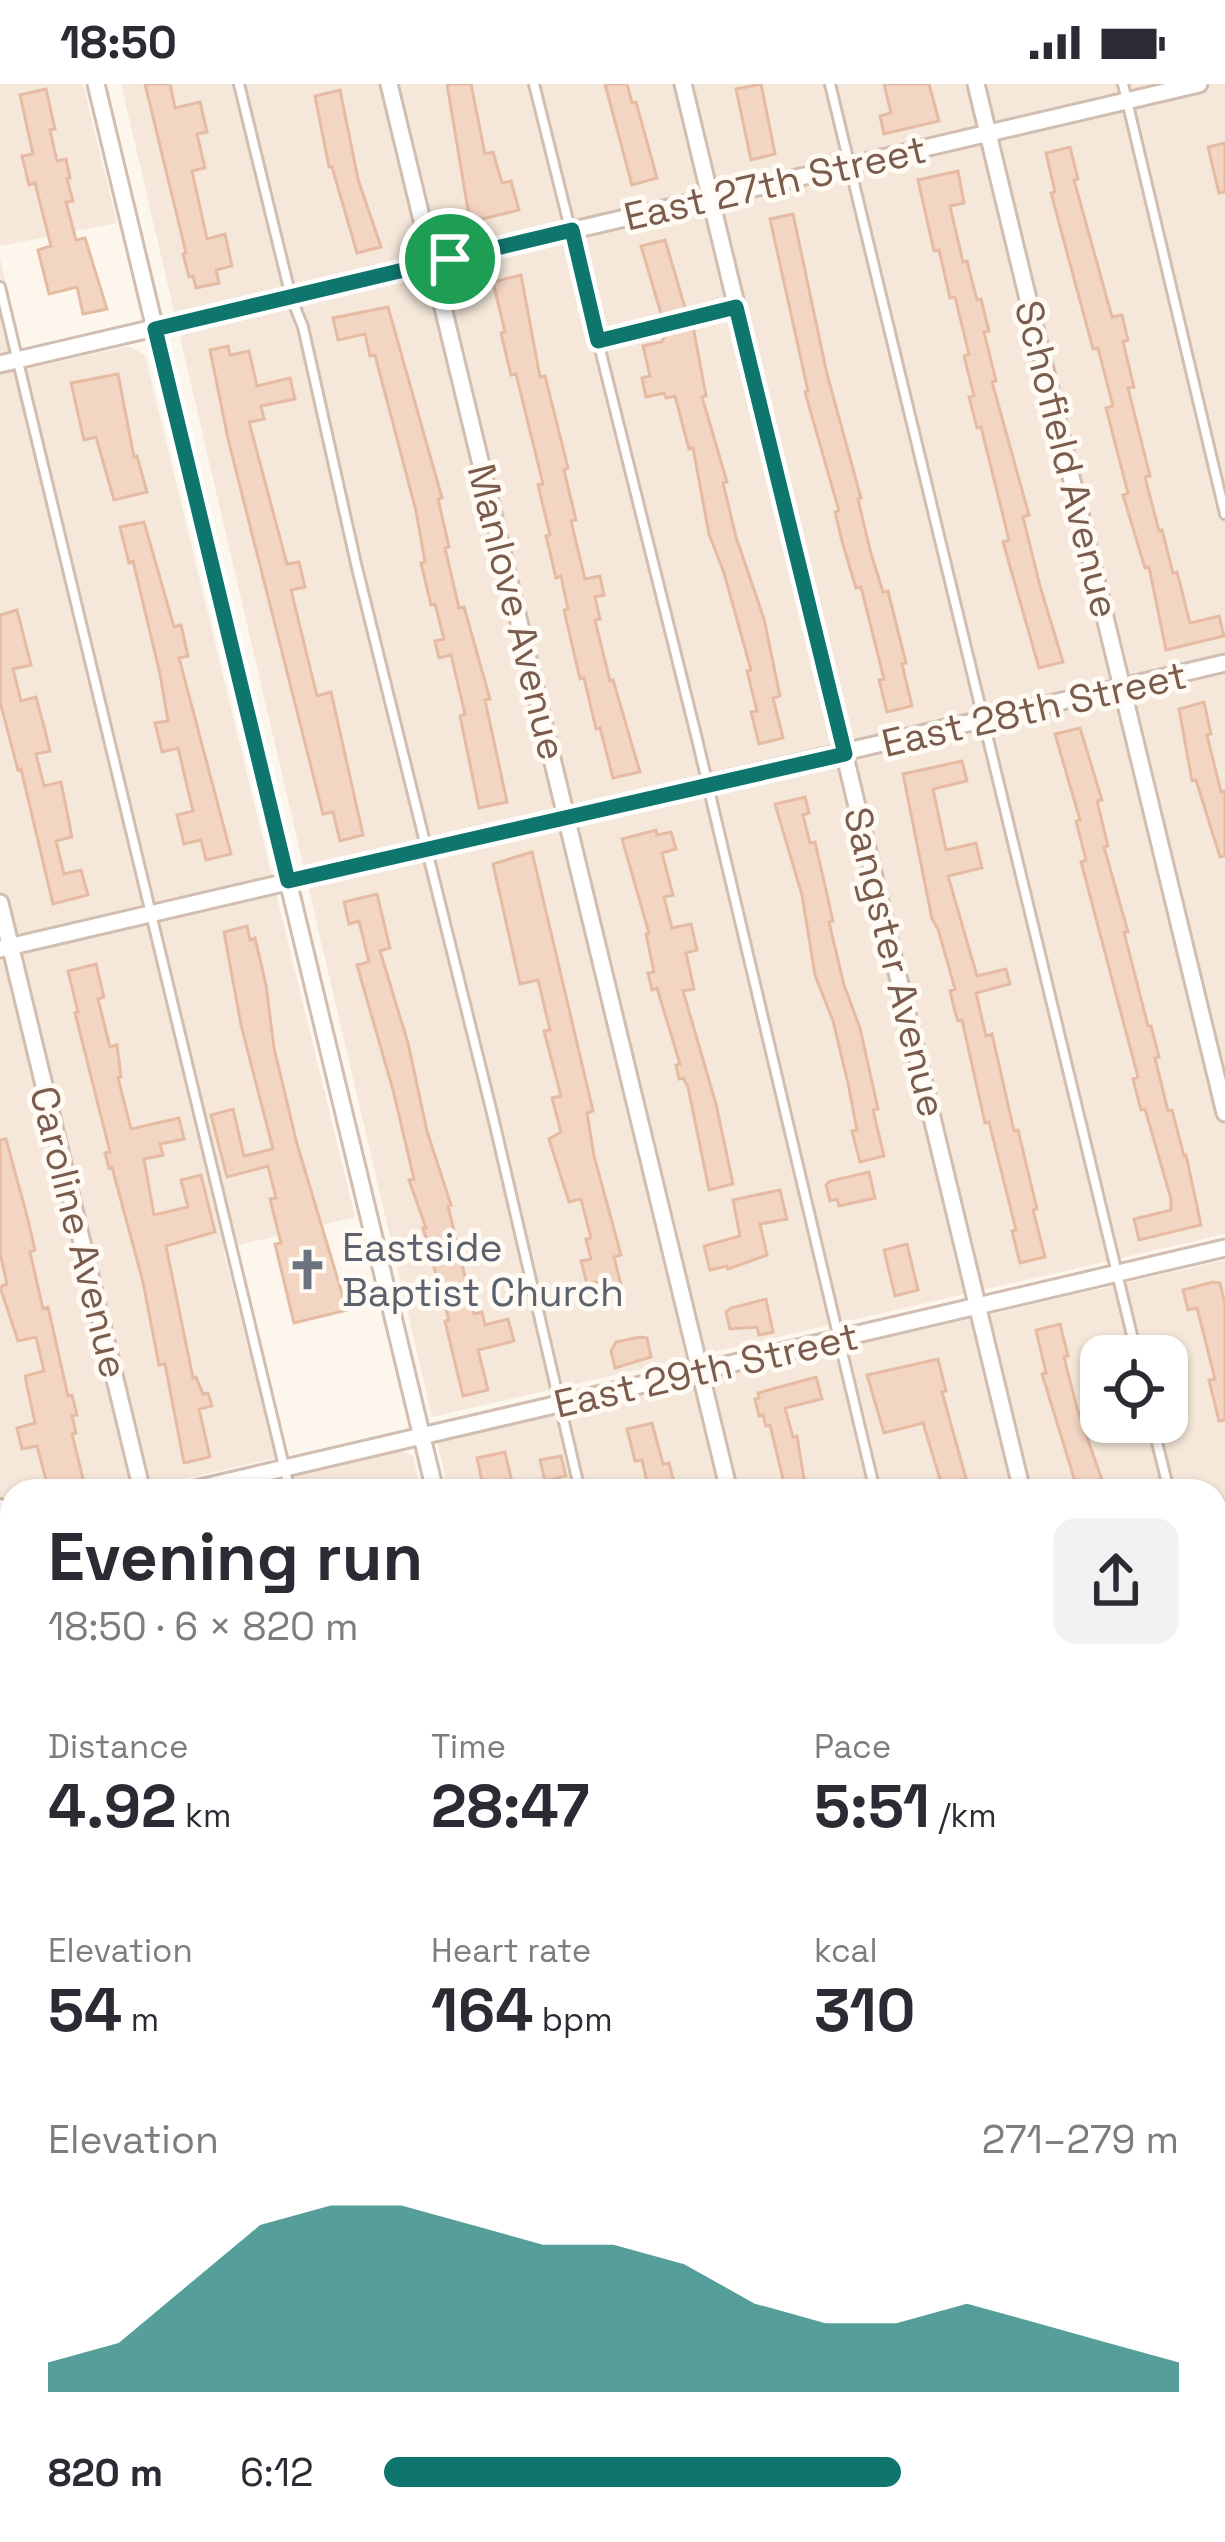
<!DOCTYPE html>
<meta charset="utf-8">
<style>
body{margin:0;font-family:"Space Grotesk",sans-serif;background:#f2f2f3;color:#2b2b33;height:100vh;display:flex;flex-direction:column;font-size:45px;white-space:nowrap}
*{box-sizing:border-box;margin:0}
p{font-size:39px;color:#7c7c81}
.icon{flex:none;width:66px;height:66px;fill:none;stroke:currentColor;stroke-width:2;stroke-linecap:round;stroke-linejoin:round}
.map{position:relative;flex:1;overflow:hidden}
.details{position:absolute;left:0px;top:1395px;width:1227px;height:1065px;display:flex;flex-direction:column;background:#fff;border-radius:36px 36px 0 0;box-shadow:0 3px 9px #0004}
.details>*{flex:none}
.tools{position:absolute;left:1080px;top:1251px;display:grid;gap:24px}
.tools a{display:grid;place-items:center;width:108px;height:108px;border-radius:24px;background:#fff;box-shadow:0 3px 9px #0004;font-size:60px}
.pin{position:absolute;display:grid;place-items:center;width:102px;height:102px;color:#fff;margin:-51px;border:6px solid #fff;border-radius:50%;box-shadow:0 3px 12px #0007}
.round{display:grid;place-items:center;flex:none;width:126px;height:126px;border-radius:24px;background:#f2f2f3}
.head{display:flex;align-items:center;justify-content:space-between;height:204px;padding:0 48px}
h1{font-size:66px;font-weight:800;line-height:90px}
.metrics{display:grid;grid-template-columns:repeat(3,1fr);gap:18px;height:204px;padding:12px 48px}
.metrics div{display:grid;align-content:center}
.metrics b{font-size:60px;font-weight:800}
.metrics small{font-size:33px;font-weight:400}
.metrics p{font-size:33px}
.chart{height:336px;padding:24px 48px}
.chart p{display:flex;justify-content:space-between}
.chart svg{width:100%;height:216px;margin-top:12px;fill:#0f766e;opacity:.7}
ul{padding:0 48px;list-style:none;font-size:39px}
li{display:grid;grid-template-columns:192px 144px 1fr;align-items:center;height:90px}
li i{height:30px;border-radius:15px;background:#0f766e}
.status{display:flex;justify-content:space-between;align-items:center;height:84px;padding:0 60px;background:#fff;direction:ltr}
.status svg{height:33px;fill:currentColor}
.map>svg:first-child{display:block}
</style>
<div class="status"><b>18:50</b><svg viewBox="0 0 49 12"><path d="M0 12V9h3v3zM5 12V6h3v6zM10 12V3h3v9zM15 12V0h3v12zM26 1h20v11H26zM47 4h2v5h-2z"/></svg></div>
<div class="map">
<svg width="1225" height="2458" viewBox="0 0 1225 2458">
<rect width="100%" height="100%" fill="#fdf6ec"/>
<!-- residential -->
<path fill="#f5e8da" fill-rule="evenodd" d="M 0,0 L 83,0 L 117,139 L 0,162 Z
M 121,0 L 1225,0 L 1225,1150 L 432,1333 Z
M 0,174 L 26,285 L 129,262 L 145,271 L 355,1133 L 223,1165 L 276,1374 L 131,1407 L 12,1407 L 12,1434 L 0,1437 Z
M 1225,1176 L 1225,1732 L 1215,1734 L 1215,1407 L 449,1407 L 437,1358 ZM 1101,1272 L 1167,1272 L 1167,1338 L 1101,1338 Z
M 399,1367 L 413,1372 L 421,1407 L 232,1407 Z
M 12,1459 L 12,2019 L 7,2020 L 0,1987 L 0,1462 Z
M 103,2448 L 523,2448 L 523,2458 L 106,2458 Z
M 564,2448 L 1108,2448 L 1110,2458 L 563,2458 Z"/>
<!-- education -->
<path fill="#f3e8fa" d="M 1225,1792 L 1225,2458 L 1148,2458 L 1146,2448 L 1215,2448 L 1215,1794 Z"/>
<!-- green -->
<path fill="#d8ecc9" d="M 7,2052 L 12,2056 L 12,2448 L 103,2448 L 106,2458 L 0,2458 L 0,2054 Z"/>
<!-- building -->
<path fill="#f3d5c3" stroke="#e6bba3" stroke-width="3" d="M 145,0 L 170,0 L 175,24 L 200,18 L 207,48 L 197,50 L 205,84 L 192,87 L 207,155 L 225,150 L 232,182 L 216,186 L 219,199 L 196,204 L 193,192 L 189,193 L 183,170 L 186,169 Z
M 447,0 L 471,0 L 485,70 L 493,68 L 502,99 L 511,97 L 519,126 L 474,137 L 469,132 Z
M 605,0 L 627,0 L 632,19 L 636,18 L 657,94 L 632,101 Z
M 761,0 L 775,70 L 751,76 L 736,5 Z
M 884,0 L 929,0 L 939,37 L 884,50 L 880,32 L 891,29 Z
M 46,5 L 55,45 L 50,46 L 57,77 L 66,75 L 70,94 L 67,95 L 73,117 L 66,118 L 76,156 L 85,154 L 107,225 L 83,230 L 77,203 L 49,210 L 38,166 L 51,162 L 35,99 L 29,101 L 22,72 L 33,70 L 20,11 Z
M 340,6 L 358,95 L 381,163 L 357,169 L 332,83 L 329,83 L 315,12 Z
M 1225,59 L 1225,108 L 1219,109 L 1208,63 Z
M 1070,63 L 1078,95 L 1074,96 L 1112,233 L 1122,231 L 1128,256 L 1123,258 L 1134,303 L 1128,304 L 1150,392 L 1145,393 L 1159,447 L 1162,446 L 1173,489 L 1177,488 L 1190,539 L 1219,532 L 1224,552 L 1166,566 L 1149,483 L 1145,484 L 1123,411 L 1128,409 L 1106,324 L 1113,322 L 1098,264 L 1093,265 L 1051,109 L 1055,108 L 1046,69 Z
M 958,87 L 964,119 L 950,122 L 963,178 L 967,177 L 977,216 L 981,215 L 989,247 L 984,248 L 996,297 L 992,298 L 1029,431 L 1023,433 L 1040,502 L 1063,578 L 1039,584 L 1003,458 L 1009,456 L 981,343 L 977,344 L 969,313 L 974,312 L 964,272 L 969,270 L 955,213 L 950,214 L 939,166 L 934,167 L 918,96 Z
M 793,130 L 827,290 L 861,414 L 858,415 L 870,466 L 883,508 L 888,507 L 906,579 L 902,580 L 912,622 L 887,628 L 879,596 L 884,595 L 861,503 L 856,504 L 843,461 L 835,428 L 839,427 L 805,308 L 808,307 L 770,135 Z
M 665,156 L 686,227 L 662,233 L 641,162 Z
M 521,191 L 540,293 L 545,292 L 568,384 L 564,386 L 576,436 L 571,437 L 585,495 L 600,492 L 604,511 L 595,513 L 600,535 L 595,536 L 610,597 L 613,596 L 640,688 L 613,694 L 600,644 L 596,645 L 584,594 L 580,595 L 564,526 L 568,525 L 561,492 L 556,494 L 546,452 L 550,451 L 538,401 L 543,400 L 516,290 L 511,291 L 501,249 L 505,248 L 493,198 Z
M 388,223 L 442,414 L 438,415 L 449,463 L 445,464 L 459,524 L 464,523 L 490,615 L 485,616 L 507,718 L 479,724 L 460,632 L 465,630 L 451,571 L 439,574 L 435,557 L 444,555 L 435,520 L 431,521 L 421,479 L 425,478 L 416,427 L 375,271 L 370,272 L 365,250 L 338,256 L 333,234 Z
M 693,242 L 706,312 L 702,313 L 727,398 L 723,399 L 736,453 L 764,535 L 780,612 L 773,614 L 783,654 L 759,660 L 751,628 L 757,627 L 747,587 L 751,586 L 724,489 L 709,450 L 693,364 L 689,365 L 675,312 L 666,314 L 664,309 L 646,313 L 642,294 L 650,292 L 643,262 L 662,258 L 666,249 Z
M 228,262 L 230,271 L 249,267 L 257,302 L 290,294 L 295,315 L 261,322 L 264,335 L 249,338 L 287,480 L 299,478 L 305,503 L 291,506 L 317,612 L 331,608 L 363,751 L 340,757 L 333,728 L 323,730 L 228,355 L 210,266 Z
M 118,290 L 134,373 L 137,372 L 147,408 L 114,416 L 96,353 L 84,356 L 71,299 Z
M 144,438 L 174,543 L 181,541 L 188,572 L 179,574 L 231,770 L 206,776 L 201,756 L 184,760 L 177,731 L 193,727 L 178,664 L 162,668 L 155,639 L 168,637 L 160,590 L 133,477 L 129,479 L 120,443 Z
M 17,526 L 31,581 L 13,585 L 21,617 L 36,613 L 44,642 L 50,667 L 36,670 L 44,702 L 61,698 L 72,753 L 56,757 L 64,790 L 81,786 L 88,811 L 53,820 L 21,685 L 18,686 L 0,618 L 0,531 Z
M 1204,618 L 1211,650 L 1207,651 L 1221,708 L 1225,707 L 1225,772 L 1220,773 L 1196,696 L 1192,697 L 1179,625 Z
M 1080,644 L 1102,716 L 1097,717 L 1108,762 L 1104,763 L 1128,848 L 1124,848 L 1148,942 L 1151,942 L 1159,973 L 1155,974 L 1168,1027 L 1172,1026 L 1184,1072 L 1186,1071 L 1201,1141 L 1139,1156 L 1134,1135 L 1171,1126 L 1171,1115 L 1145,1025 L 1141,1026 L 1133,995 L 1138,993 L 1081,778 L 1086,776 L 1076,737 L 1080,736 L 1055,650 Z
M 962,677 L 967,697 L 933,705 L 946,766 L 976,759 L 982,784 L 948,792 L 977,892 L 1006,885 L 1010,900 L 976,909 L 986,952 L 992,950 L 1014,1047 L 1018,1046 L 1037,1125 L 1033,1126 L 1045,1173 L 1020,1179 L 1012,1147 L 1016,1146 L 989,1038 L 985,1039 L 962,936 L 958,937 L 955,928 L 950,907 L 955,905 L 938,845 L 932,835 L 903,690 Z
M 805,713 L 809,729 L 803,731 L 810,759 L 815,758 L 833,837 L 829,838 L 844,901 L 860,944 L 878,1025 L 873,1026 L 884,1072 L 860,1078 L 852,1047 L 857,1046 L 848,999 L 833,937 L 815,891 L 802,811 L 775,720 Z
M 656,746 L 657,751 L 671,748 L 676,765 L 662,769 L 673,811 L 664,813 L 672,844 L 691,840 L 697,866 L 686,869 L 694,905 L 683,907 L 716,1020 L 733,1100 L 709,1106 L 688,1003 L 683,994 L 679,995 L 676,981 L 680,980 L 657,904 L 652,906 L 648,889 L 654,888 L 646,850 L 649,849 L 622,755 Z
M 532,768 L 593,1027 L 587,1029 L 594,1072 L 621,1171 L 614,1173 L 622,1205 L 599,1211 L 596,1198 L 587,1200 L 581,1177 L 591,1175 L 586,1155 L 591,1154 L 581,1115 L 569,1118 L 549,1055 L 561,1048 L 552,1014 L 561,1012 L 544,947 L 550,946 L 538,896 L 520,900 L 493,780 Z
M 377,810 L 390,864 L 380,867 L 408,959 L 427,1047 L 451,1121 L 448,1122 L 474,1230 L 482,1228 L 485,1241 L 508,1235 L 514,1257 L 478,1266 L 488,1306 L 463,1312 L 445,1237 L 449,1236 L 423,1144 L 426,1144 L 409,1096 L 414,1095 L 393,1006 L 357,881 L 369,878 L 359,837 L 349,840 L 344,818 Z
M 247,842 L 250,856 L 255,854 L 266,901 L 274,964 L 297,1060 L 347,1226 L 294,1239 L 275,1160 L 281,1159 L 270,1115 L 276,1114 L 268,1082 L 227,1093 L 211,1031 L 233,1025 L 244,1072 L 273,1065 L 241,941 L 224,848 Z
M 96,880 L 104,913 L 98,915 L 110,963 L 117,961 L 121,993 L 118,994 L 131,1045 L 179,1034 L 184,1055 L 160,1060 L 163,1071 L 144,1075 L 154,1131 L 188,1123 L 181,1096 L 201,1091 L 215,1148 L 166,1162 L 193,1294 L 196,1293 L 203,1310 L 208,1309 L 212,1322 L 199,1325 L 210,1373 L 184,1379 L 165,1280 L 159,1281 L 143,1198 L 112,1083 L 109,1084 L 105,1069 L 110,1068 L 75,929 L 78,928 L 68,887 Z
M 6,1055 L 27,1132 L 35,1166 L 30,1168 L 43,1225 L 48,1223 L 68,1312 L 72,1311 L 77,1331 L 72,1332 L 76,1349 L 72,1350 L 84,1399 L 49,1407 L 37,1362 L 22,1365 L 17,1344 L 35,1339 L 25,1292 L 44,1287 L 36,1253 L 18,1257 L 0,1203 L 7,1200 L 0,1169 L 0,1056 Z
M 869,1088 L 875,1114 L 839,1122 L 837,1115 L 830,1117 L 826,1101 L 830,1097 Z
M 780,1106 L 787,1135 L 760,1140 L 767,1171 L 728,1185 L 727,1182 L 710,1186 L 704,1162 L 740,1152 L 733,1116 Z
M 907,1160 L 918,1206 L 895,1212 L 884,1166 Z
M 1213,1198 L 1220,1199 L 1225,1220 L 1225,1336 L 1219,1337 L 1209,1296 L 1215,1295 L 1197,1224 L 1188,1226 L 1183,1206 Z
M 766,1215 L 773,1248 L 759,1251 L 757,1243 L 730,1245 L 726,1228 L 731,1224 Z
M 1060,1240 L 1068,1272 L 1064,1273 L 1077,1324 L 1104,1402 L 1083,1407 L 1078,1407 L 1042,1290 L 1046,1289 L 1036,1246 Z
M 640,1253 L 647,1254 L 651,1273 L 615,1284 L 611,1267 L 616,1258 Z
M 938,1275 L 946,1307 L 942,1308 L 967,1398 L 943,1405 L 923,1339 L 884,1349 L 867,1291 Z
M 816,1293 L 822,1315 L 785,1324 L 793,1353 L 797,1352 L 806,1407 L 786,1407 L 770,1341 L 766,1342 L 763,1331 L 759,1332 L 755,1315 L 759,1314 L 758,1309 Z
M 652,1339 L 663,1380 L 669,1379 L 676,1407 L 649,1407 L 642,1376 L 635,1377 L 627,1345 Z
M 505,1368 L 513,1402 L 484,1407 L 477,1374 Z
M 561,1372 L 566,1392 L 545,1397 L 540,1376 Z"/>
<g fill="none" stroke-linecap="round" stroke-linejoin="round">
<defs>
<path id="lane" d="M 239,0 L 291,213 L 303,243 L 357,484 L 493,1033 L 580,1407
M 534,0 L 697,655 L 875,1407
M 830,0 L 1137,1272
M 1123,0 L 1225,430
M 0,203 L 290,1407
M 598,257 L 735,223
M 1152,1338 L 1169,1407
M 0,1420 L 12,1472
M 1215,1597 L 1225,1639"/>
<path id="street" d="M 96,0 L 435,1407
M 389,0 L 729,1407
M 683,0 L 1022,1407
M 976,0 L 1225,1029
M 0,280 L 1199,0
M 0,819 L 142,1407
M 0,865 L 1225,579
M 187,1407 L 1225,1164
M 0,1450 L 12,1448
M 539,2458 L 539,2448"/>
<path id="secondary" d="M 1215,1753 L 1225,1751
M 0,2037 L 12,2035
M 1118,2448 L 1120,2458"/>
</defs>
<!-- lane casing -->
<use href="#lane" stroke="#d1beb0" stroke-width="14"/>
<!-- street casing -->
<use href="#street" stroke="#d1beb0" stroke-width="21"/>
<!-- secondary casing -->
<use href="#secondary" stroke="#d6c0b0" stroke-width="27"/>
<!-- path -->
<path stroke="#d9b8a5" stroke-width="3" stroke-dasharray="3 9" stroke-linecap="butt" d="M 0,2063 L 12,2111
M 0,2370 L 12,2367
M 0,2439 L 3,2452 L 23,2449 L 26,2458
M 143,2448 L 146,2458
M 210,2448 L 211,2458
M 455,2448 L 455,2458
M 707,2448 L 709,2458
M 805,2448 L 808,2458
M 865,2448 L 868,2458
M 939,2448 L 941,2458
M 964,2448 L 966,2458
M 1078,2448 L 1081,2458
M 455,2450 L 468,2451
M 819,2451 L 833,2448
M 347,2458 L 347,2448
M 402,2458 L 402,2448
M 737,2458 L 779,2448
M 971,2458 L 982,2458
M 998,2458 L 1056,2448"/>
<!-- lane -->
<use href="#lane" stroke="#fff" stroke-width="8"/>
<!-- street -->
<use href="#street" stroke="#fff" stroke-width="15"/>
<!-- secondary -->
<use href="#secondary" stroke="#fff" stroke-width="21"/>
</g>
<g fill="none" stroke-linecap="round" stroke-linejoin="round">
<defs>
<path id="route" d="M 572,146 L 598,257 L 736,223 L 845,670 L 288,797 L 155,245 Z"/>
</defs>
<!-- route casing -->
<use href="#route" stroke="#fff" stroke-width="24"/>
<!-- route -->
<use href="#route" stroke="#0f766e" stroke-width="15"/>
</g>
<!-- icons -->
<defs>
<symbol id="church-bare" viewBox="-9 -9 18 18"><path d="M-1.2-6h2.4v3.5h3.3v2.4h-3.3V6h-2.4V-.1h-3.3v-2.4h3.3Z" fill="#6b7280" stroke="#fffaf3" stroke-width="2.5" paint-order="stroke"/></symbol>
</defs>
<g fill-rule="evenodd">
<use href="#church-bare" x="278" y="1156" width="59" height="59"/>
</g>
<g text-anchor="middle" dominant-baseline="central" stroke-width="10" stroke-linejoin="round" paint-order="stroke">
<!-- street labels -->
<g font-size="39" fill="#7a5c4d" stroke="#fffaf3">
<text transform="translate(775 99) rotate(-13)">East 27th Street</text>
<text transform="translate(1067 375) rotate(76)">Schofield Avenue</text>
<text transform="translate(517 528) rotate(76)">Manlove Avenue</text>
<text transform="translate(1034 625) rotate(-13)">East 28th Street</text>
<text transform="translate(895 878) rotate(76)">Sangster Avenue</text>
<text transform="translate(79 1148) rotate(76)">Caroline Avenue</text>
<text transform="translate(706 1286) rotate(-13)">East 29th Street</text>
</g>
<!-- worship labels -->
<g font-size="39" fill="#5b616d" stroke="#fffaf3" text-anchor="start">
<text x="342" y="1163">Eastside<tspan x="342" dy="45">Baptist Church</tspan></text>
</g>
</g>
</svg>
<div class="tools">
<a><svg class="icon" aria-label="locate" viewBox="0 0 24 24"><circle cx="12" cy="12" r="6"/><path d="M12 2v4M12 18v4M2 12h4M18 12h4"/></svg></a>
</div>
<div class="pin" style="left:450px;top:175px;background:#1e9e55"><svg class="icon" aria-label="arrive" viewBox="0 0 24 24"><path d="M6 21V4h12l-3 4 3 4H6"/></svg></div>
<section class="details">
<div class="head"><div><h1>Evening run</h1><p>18:50 · 6 × 820 m</p></div><a class="round"><svg class="icon" aria-label="share" viewBox="0 0 24 24"><path d="M12 15V3M7 8l5-5 5 5M5 13v7h14v-7"/></svg></a></div>
<div class="metrics">
<div><p>Distance</p><b>4.92<small> km</small></b></div>
<div><p>Time</p><b>28:47</b></div>
<div><p>Pace</p><b>5:51<small> /km</small></b></div>
</div>
<div class="metrics">
<div><p>Elevation</p><b>54<small> m</small></b></div>
<div><p>Heart rate</p><b>164<small> bpm</small></b></div>
<div><p>kcal</p><b>310</b></div>
</div>
<div class="chart"><p><span>Elevation</span>271–279 m</p>
<svg viewBox="0 0 160 44" preserveAspectRatio="none"><path d="M0 44V38L10 34L20 22L30 10L40 6L50 6L60 10L70 14L80 14L90 18L100 26L110 30L120 30L130 26L140 30L150 34L160 38V44z"/></svg>
</div>
<ul>
<li><b>820 m</b>6:12<i style="width:65%"></i></li>
</ul>
</section>
</div>
